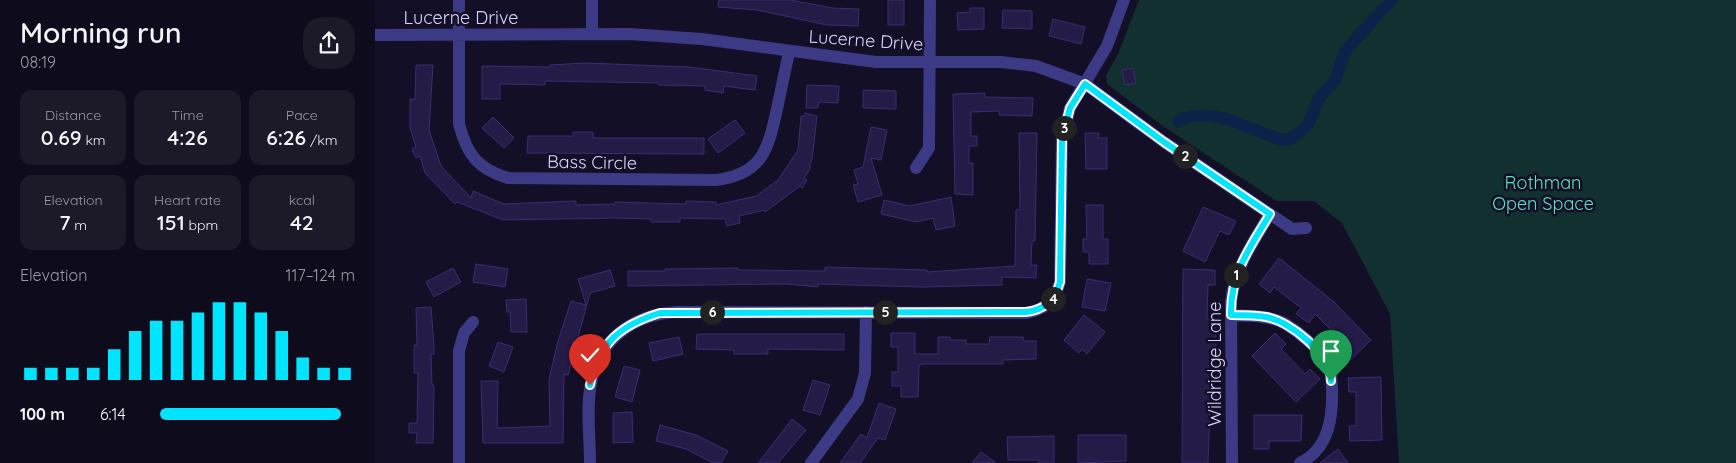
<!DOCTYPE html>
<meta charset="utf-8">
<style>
body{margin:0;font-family:Quicksand,sans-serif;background:#1c1929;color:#f1f3f6;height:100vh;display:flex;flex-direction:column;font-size:19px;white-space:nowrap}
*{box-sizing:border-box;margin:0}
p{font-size:16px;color:#9b9ba3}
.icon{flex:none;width:28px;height:28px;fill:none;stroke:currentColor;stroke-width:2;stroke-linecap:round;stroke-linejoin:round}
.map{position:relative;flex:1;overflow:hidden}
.sheet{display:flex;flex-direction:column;background:#0e0b1c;width:375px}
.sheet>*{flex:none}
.pin{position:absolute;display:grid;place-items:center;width:42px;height:42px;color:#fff;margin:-51px -21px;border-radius:50% 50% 50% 0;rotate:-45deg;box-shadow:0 0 5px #0007}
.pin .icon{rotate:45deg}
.km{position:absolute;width:25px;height:25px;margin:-12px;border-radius:50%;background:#222;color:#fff;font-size:14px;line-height:25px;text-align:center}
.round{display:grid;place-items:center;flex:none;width:52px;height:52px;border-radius:20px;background:#1c1929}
.overview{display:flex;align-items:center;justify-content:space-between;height:85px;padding:0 20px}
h1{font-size:28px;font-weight:600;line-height:38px}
.figures{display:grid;grid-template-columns:repeat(3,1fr);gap:8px;height:85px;padding:5px 20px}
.figures div{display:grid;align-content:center;border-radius:12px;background:#1c1929;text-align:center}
.figures b{font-size:21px;font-weight:600}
.figures small{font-size:14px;font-weight:400}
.figures p{font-size:14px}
.chart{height:140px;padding:10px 20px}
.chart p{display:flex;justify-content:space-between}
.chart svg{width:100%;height:90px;margin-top:5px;stroke:#00e5ff;stroke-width:6}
ul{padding:0 20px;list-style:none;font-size:16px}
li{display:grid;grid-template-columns:80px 60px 1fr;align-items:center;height:38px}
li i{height:12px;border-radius:6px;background:#00e5ff}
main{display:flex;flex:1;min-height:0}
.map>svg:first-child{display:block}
</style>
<main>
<section class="sheet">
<div class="overview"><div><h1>Morning run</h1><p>08:19</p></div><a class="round"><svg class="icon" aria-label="share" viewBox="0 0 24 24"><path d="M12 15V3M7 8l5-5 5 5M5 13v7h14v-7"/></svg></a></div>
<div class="figures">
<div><p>Distance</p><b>0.69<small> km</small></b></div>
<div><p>Time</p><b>4:26</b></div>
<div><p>Pace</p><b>6:26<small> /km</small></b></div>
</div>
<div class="figures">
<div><p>Elevation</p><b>7<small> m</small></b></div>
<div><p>Heart rate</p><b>151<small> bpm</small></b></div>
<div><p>kcal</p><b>42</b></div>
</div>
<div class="chart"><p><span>Elevation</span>117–124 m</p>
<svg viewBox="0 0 160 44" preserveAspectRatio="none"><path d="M5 44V38M15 44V38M25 44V38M35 44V38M45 44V29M55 44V20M65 44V15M75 44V15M85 44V11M95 44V6M105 44V6M115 44V11M125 44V20M135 44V33M145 44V38M155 44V38"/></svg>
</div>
<ul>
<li><b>100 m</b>6:14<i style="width:93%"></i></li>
</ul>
</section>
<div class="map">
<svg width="1361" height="463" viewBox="0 0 1361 463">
<rect width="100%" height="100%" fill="#130f26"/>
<!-- green -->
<path fill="#12302f" d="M 764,0 L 1361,0 L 1361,463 L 1024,463 L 1015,314 L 967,223 L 939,201 L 901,201 L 785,124 L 732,84 L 731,75 L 743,54 Z"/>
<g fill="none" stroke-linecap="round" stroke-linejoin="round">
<!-- canal -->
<path stroke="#0c2248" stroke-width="12" d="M 803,121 C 838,104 874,130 907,140 L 916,139 L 933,125 L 944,98 L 961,79 L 968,56 L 975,45 L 1017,0"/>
</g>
<!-- building -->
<path fill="#241b47" stroke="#3b2d73" d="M 344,0 L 416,0 L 457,8 L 484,9 L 483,26 L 452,25 L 382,10 L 343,7 Z
M 513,0 L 529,0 L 529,25 L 513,25 Z
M 595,8 L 609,8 L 609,29 L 583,30 L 582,13 L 595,12 Z
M 628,10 L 657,11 L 657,29 L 627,28 Z
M 678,19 L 710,27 L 706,44 L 674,36 Z
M 210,63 L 314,67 L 382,76 L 380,90 L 349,86 L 348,93 L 330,90 L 330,86 L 284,85 L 284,83 L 170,81 L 170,85 L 125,84 L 125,99 L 107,99 L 107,66 L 175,67 L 175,65 Z
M 41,65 L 58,65 L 54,130 L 66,166 L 96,198 L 98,191 L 129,204 L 201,201 L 201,205 L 240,204 L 240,202 L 311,204 L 311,201 L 341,202 L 341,205 L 381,196 L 403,180 L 423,150 L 426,116 L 430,116 L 430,113 L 442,116 L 437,160 L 434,166 L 436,167 L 429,178 L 432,180 L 427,188 L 425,186 L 390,212 L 389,210 L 364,216 L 365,223 L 352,226 L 350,219 L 305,218 L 305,222 L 276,222 L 276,219 L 240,218 L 128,220 L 82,202 L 80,204 L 50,173 L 45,156 L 41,158 L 37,149 L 41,147 L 35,128 L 35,99 L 40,99 Z
M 758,68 L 761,83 L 750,85 L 747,70 Z
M 432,85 L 464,86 L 463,103 L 444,102 L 443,108 L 431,108 Z
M 488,90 L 521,91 L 521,109 L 488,108 Z
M 610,93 L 610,97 L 658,98 L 657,116 L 624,115 L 624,111 L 596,112 L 596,136 L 602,136 L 602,146 L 594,146 L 594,163 L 598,163 L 598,195 L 580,194 L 578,94 Z
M 118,117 L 139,138 L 129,148 L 107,128 Z
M 360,120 L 370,133 L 343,153 L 333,139 Z
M 496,127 L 512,130 L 506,160 L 496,158 L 507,195 L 483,202 L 478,185 L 483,184 L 479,170 L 488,167 Z
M 198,132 L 218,132 L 218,138 L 329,138 L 329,154 L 152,153 L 153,136 L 198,136 Z
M 644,133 L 662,133 L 660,241 L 657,241 L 656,265 L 662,265 L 661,278 L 627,277 L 627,285 L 547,287 L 443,284 L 443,287 L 412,284 L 253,286 L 253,271 L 290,271 L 290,269 L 363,268 L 363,270 L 450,271 L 450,267 L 552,270 L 552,272 L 640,266 L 641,210 L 645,209 Z
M 710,133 L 724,133 L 723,138 L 732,138 L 732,169 L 711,169 Z
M 576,197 L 580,226 L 561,230 L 558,218 L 541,222 L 506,214 L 509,200 L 535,206 Z
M 711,205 L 728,205 L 728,239 L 733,239 L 733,264 L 714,264 L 714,252 L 708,252 L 708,239 L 712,239 Z
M 828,207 L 861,221 L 854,235 L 845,231 L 830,262 L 808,251 Z
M 904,258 L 959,302 L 996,340 L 971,364 L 961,353 L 970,344 L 940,314 L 934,323 L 921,314 L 926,308 L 899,287 L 895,293 L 884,284 Z
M 101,264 L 133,269 L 130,287 L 98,282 Z
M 78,268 L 86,282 L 59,297 L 51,282 Z
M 808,269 L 840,270 L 840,285 L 833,285 L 832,319 L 840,319 L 841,347 L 841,362 L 834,362 L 834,396 L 841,396 L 841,410 L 835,410 L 833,463 L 807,463 Z
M 235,270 L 240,286 L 215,293 L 193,375 L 189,374 L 188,443 L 108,443 L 106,381 L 123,381 L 122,428 L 175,426 L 174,379 L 183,341 L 196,301 L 211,305 L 203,279 Z
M 712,279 L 736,283 L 730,311 L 707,307 Z
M 151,299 L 152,332 L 136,332 L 135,312 L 132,312 L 131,300 Z
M 56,307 L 59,345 L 59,354 L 56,354 L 57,385 L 59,385 L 58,443 L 41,443 L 42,433 L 34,433 L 34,423 L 42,423 L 43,373 L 39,373 L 39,345 L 42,345 L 41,308 Z
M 709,315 L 730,332 L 712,354 L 707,349 L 704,353 L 689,340 Z
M 516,333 L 540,333 L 540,354 L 563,354 L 563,337 L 575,337 L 575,340 L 591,340 L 591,344 L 614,344 L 615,337 L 648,337 L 649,341 L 661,341 L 661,359 L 628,360 L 628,364 L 547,364 L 544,365 L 543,397 L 526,397 L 526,386 L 517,386 L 517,372 L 523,372 L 523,347 L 516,347 Z
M 900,333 L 911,344 L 906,349 L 930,374 L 935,369 L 945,379 L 921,402 L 877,356 Z
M 322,334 L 469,334 L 469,350 L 393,349 L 393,354 L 359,354 L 359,350 L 321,349 Z
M 304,337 L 308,354 L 278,361 L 274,343 Z
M 123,342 L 138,347 L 129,372 L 114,366 Z
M 249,366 L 265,370 L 257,402 L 240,397 Z
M 1006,377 L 1007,440 L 975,441 L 974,426 L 981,426 L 981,392 L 974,392 L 973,378 Z
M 438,380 L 455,385 L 445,415 L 428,410 Z
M 504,403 L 521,409 L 510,440 L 503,438 L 485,463 L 465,463 L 486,434 L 492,438 Z
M 257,412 L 258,442 L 238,443 L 238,413 Z
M 879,415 L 927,415 L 926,441 L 894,441 L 894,449 L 879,449 Z
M 417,419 L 431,430 L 403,463 L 383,463 Z
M 285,425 L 321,435 L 353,451 L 346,463 L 338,463 L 311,449 L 281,441 Z
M 703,435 L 751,435 L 751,461 L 703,463 Z
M 679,436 L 679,463 L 664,463 L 664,460 L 633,460 L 632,437 Z
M 963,449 L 973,463 L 945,463 Z
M 606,452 L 621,463 L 597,463 Z"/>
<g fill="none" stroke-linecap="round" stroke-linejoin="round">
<!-- minor -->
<path stroke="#3d3a85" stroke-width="12" d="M 84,0 L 84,124 C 92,155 103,169 133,178 L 341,180 C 388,174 393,149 402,109 C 406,90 410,71 414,52
M 217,0 L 217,33
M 0,35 L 255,34 L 327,39 L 501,62 L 626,62 L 661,66 L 710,84 L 789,142 L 917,229 L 931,228
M 541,168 L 554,148 L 555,0
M 856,315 C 874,316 892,315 909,323 C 924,332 945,349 953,365 C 957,372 956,380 957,388 C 958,417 954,449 925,463
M 84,463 L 84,351 L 89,333 L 98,322
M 215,463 C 215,437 211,408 216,383 C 224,339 259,314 302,312 L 651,313 C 670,310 680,300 685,282 L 687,139 L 695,108 L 732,46 L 749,0
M 436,463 L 483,399 L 490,373 L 491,312
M 857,463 L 856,301 C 860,268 878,242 895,214"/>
</g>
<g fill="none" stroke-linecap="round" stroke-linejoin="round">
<defs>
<path id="route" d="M 215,385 C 224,343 245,325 285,313 L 651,312 C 670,310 680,300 685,282 L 687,140 L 695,108 L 710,84 L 789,142 L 895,214 C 875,247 855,274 856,315 C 868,315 880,315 891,317 C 916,321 956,355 956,381"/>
</defs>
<!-- route casing -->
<use href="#route" stroke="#fff" stroke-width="10"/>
<!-- route -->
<use href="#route" stroke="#00e5ff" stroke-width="6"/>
</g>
<g text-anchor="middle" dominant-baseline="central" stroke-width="5" stroke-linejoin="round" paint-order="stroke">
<!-- street labels -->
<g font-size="18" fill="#d9d4ff" stroke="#130f26">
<text x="86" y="17">Lucerne Drive</text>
<text transform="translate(491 40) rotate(4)">Lucerne Drive</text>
<text transform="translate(217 162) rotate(1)">Bass Circle</text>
<text transform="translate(839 364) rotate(-90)">Wildridge Lane</text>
</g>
<!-- park labels -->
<g font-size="18" fill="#5fe0c0" stroke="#130f26">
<text x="1168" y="182">Rothman<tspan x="1168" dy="21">Open Space</tspan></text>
</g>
</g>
</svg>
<div class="pin" style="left:956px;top:381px;background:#1e9e55"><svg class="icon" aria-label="arrive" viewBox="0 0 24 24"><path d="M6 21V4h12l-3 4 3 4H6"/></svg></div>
<div class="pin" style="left:215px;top:385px;background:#d93025"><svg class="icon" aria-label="check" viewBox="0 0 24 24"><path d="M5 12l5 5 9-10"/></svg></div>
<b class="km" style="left:861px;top:275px">1</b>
<b class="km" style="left:810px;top:156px">2</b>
<b class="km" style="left:689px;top:128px">3</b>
<b class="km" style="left:678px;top:299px">4</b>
<b class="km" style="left:510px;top:312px">5</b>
<b class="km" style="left:337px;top:312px">6</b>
</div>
</main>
